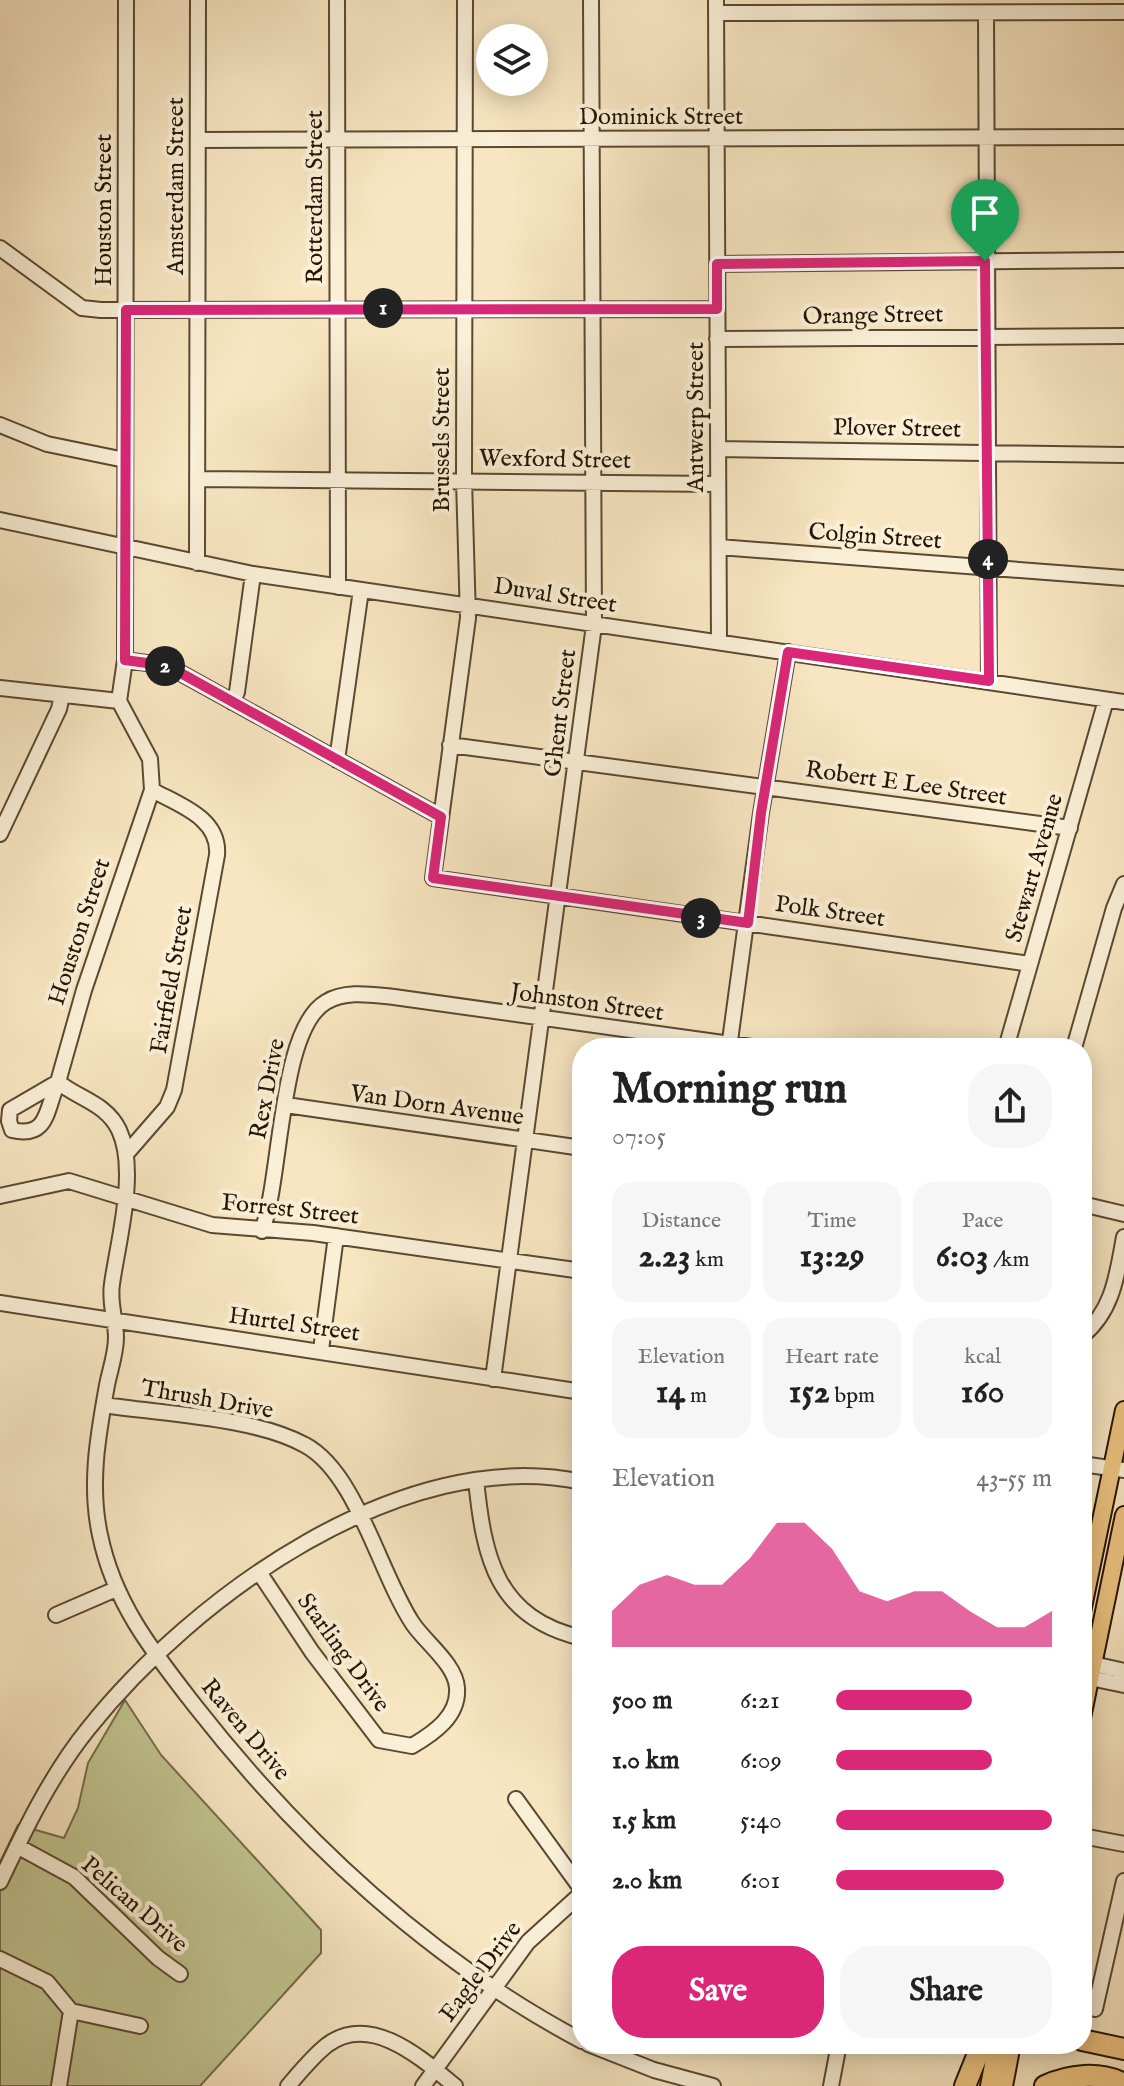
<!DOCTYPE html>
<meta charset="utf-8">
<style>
body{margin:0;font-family:"IM FELL English",serif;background:#f6f6f6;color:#222;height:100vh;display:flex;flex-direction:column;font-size:30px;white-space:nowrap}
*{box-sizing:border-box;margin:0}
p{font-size:26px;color:#767676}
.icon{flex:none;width:44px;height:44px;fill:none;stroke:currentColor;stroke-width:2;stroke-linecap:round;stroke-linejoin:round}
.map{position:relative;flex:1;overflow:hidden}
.sheet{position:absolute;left:572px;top:1038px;width:520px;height:1016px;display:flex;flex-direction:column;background:#fff;border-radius:32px;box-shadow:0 4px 20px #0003}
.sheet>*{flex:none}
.controls{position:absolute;left:476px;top:24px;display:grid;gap:16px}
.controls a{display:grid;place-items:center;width:72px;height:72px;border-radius:50%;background:#fff;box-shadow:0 4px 20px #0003;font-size:40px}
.pin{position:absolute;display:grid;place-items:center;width:68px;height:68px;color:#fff;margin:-82px -34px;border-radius:50% 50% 50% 0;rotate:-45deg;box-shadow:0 0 8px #0007}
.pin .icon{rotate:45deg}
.km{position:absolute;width:40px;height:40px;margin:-20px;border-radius:50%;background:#222;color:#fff;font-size:22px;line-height:40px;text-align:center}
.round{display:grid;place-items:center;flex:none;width:84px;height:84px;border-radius:32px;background:#f6f6f6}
.head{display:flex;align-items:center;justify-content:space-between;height:136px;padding:0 40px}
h1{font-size:44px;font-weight:800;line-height:60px}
.stats{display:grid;grid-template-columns:repeat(3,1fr);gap:12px;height:136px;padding:8px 40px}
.stats div{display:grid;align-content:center;border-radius:20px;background:#f6f6f6;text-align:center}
.stats b{font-size:34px;font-weight:800}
.stats small{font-size:22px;font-weight:400}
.stats p{font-size:22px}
.chart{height:224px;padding:16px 40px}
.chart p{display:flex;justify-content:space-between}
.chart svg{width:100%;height:144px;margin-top:8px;fill:#db2777;opacity:.7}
.primary-button{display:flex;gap:16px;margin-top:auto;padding:16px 40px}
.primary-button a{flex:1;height:92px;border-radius:32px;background:#db2777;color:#fff;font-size:32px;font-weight:800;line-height:92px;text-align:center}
.primary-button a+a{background:#f6f6f6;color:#222}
ul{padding:0 40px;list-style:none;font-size:26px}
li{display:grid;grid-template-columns:128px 96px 1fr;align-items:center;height:60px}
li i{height:20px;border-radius:10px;background:#db2777}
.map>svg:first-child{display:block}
</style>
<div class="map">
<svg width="1124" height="2086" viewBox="0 0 1124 2086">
<rect width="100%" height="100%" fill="#f7e6c1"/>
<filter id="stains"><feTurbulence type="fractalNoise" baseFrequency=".0025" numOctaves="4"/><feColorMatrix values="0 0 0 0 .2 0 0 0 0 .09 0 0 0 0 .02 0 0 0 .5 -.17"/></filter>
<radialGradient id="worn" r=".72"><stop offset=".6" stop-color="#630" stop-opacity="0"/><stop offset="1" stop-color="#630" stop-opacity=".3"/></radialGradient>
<!-- green -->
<path fill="#c1c490" stroke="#746c4a" stroke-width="2" d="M 125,1700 L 161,1755 L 321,1930 L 321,1953 L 200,2086 L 0,2086 L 0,1862 L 18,1825 L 64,1838 L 78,1808 L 88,1763 Z"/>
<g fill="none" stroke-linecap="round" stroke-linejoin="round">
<defs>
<path id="minor" d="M 337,0 L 338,587
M 465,0 L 464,480 L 468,618 L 433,878 L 1030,964
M 716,0 L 719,642
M 716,13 L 1124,12
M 986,13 L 989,681
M 199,140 L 1124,137
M 0,248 L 82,308 L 101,310 L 717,309
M 717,264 L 1124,260
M 717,339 L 1124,336
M 0,425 L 47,444 L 125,460
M 718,449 L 1124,455
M 198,479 L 718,484
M 0,520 L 253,574 L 1124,702
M 719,547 L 1124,578
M 197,563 L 198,0
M 125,660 L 168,666 L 441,817
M 0,688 L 119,701
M 119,701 L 150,759 L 152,790 L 84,990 L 58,1082 C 79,1099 106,1103 119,1130 C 138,1170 118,1241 112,1284 C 109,1304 116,1319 116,1338 C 116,1353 110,1370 107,1385 C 98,1435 89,1485 100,1535 C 114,1604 154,1653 196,1707 C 301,1841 431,1961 582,2041
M 119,701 L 125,660 L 126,0
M 232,702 L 237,692 L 253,574
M 450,745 L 1070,828
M 337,760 L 361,590
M 0,834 L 59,709 L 62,695
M 729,1048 L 761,813 L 788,652
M 1006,1048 L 1106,700
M 1074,1048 L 1114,908 L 1124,884
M 58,1082 C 46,1108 49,1139 12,1130 L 9,1121 L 10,1110 Z
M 286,1105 L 582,1148
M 127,1153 L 167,1107 L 174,1090 L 217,855 C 220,818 179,805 152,790
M 0,1196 L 69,1181 L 212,1225 L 313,1233 L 582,1271
M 1082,1204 L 1124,1214
M 262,1231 C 282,1177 279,1029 326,1002 C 346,990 372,995 394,997 L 759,1048
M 0,1303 L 582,1392
M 1082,1336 C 1113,1311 1117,1275 1124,1237
M 321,1350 L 336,1236
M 493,1379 L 594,625 L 591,0
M 104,1405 C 163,1414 254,1417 305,1445 C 357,1473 379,1573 413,1624 C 426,1643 456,1665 457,1688 C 459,1716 434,1733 412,1746 L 379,1740 L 312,1652 L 259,1572
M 1082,1464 L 1124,1470
M 476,1480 C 484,1558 496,1618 582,1638
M 56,1615 L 116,1589
M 1093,1664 L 1124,1671
M 1090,1678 L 1124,1685
M 516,1799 L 582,1890
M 1082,1836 L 1124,1844
M 17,1846 L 74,1877 L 158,1958 L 180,1974
M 0,1882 C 25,1829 51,1775 88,1729 C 193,1597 403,1444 582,1482
M 0,1959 L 47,1982 L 71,2011 L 59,2086
M 1095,2009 L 1124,1881
M 71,2011 L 140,2026
M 588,2044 L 654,2070 L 713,2086
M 288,2086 C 300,2072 313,2056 327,2045 C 371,2012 422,2059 455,2086
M 423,2086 L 528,1942 L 582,1893
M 831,2086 L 839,2044"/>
<path id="major" d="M 1082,1612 L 1124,1410
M 1082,1718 L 1124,1515
M 989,2086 L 997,2044
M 1004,2086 L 1012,2044"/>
<path id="highway" d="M 1082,2040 L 1124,2049
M 965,2086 L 982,2044
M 1045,2086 C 1069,2075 1099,2071 1124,2084"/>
</defs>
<!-- minor casing -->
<use href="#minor" stroke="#5a4932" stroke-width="18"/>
<!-- major casing -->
<use href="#major" stroke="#261503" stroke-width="20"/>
<!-- highway casing -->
<use href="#highway" stroke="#261503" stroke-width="24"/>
<!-- minor -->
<use href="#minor" stroke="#faefd7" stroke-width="14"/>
<!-- major -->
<use href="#major" stroke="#ecc380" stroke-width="16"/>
<!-- highway -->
<use href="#highway" stroke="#ecc380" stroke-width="20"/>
</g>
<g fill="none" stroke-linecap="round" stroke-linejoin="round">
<defs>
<path id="route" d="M 985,261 L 989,681 L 788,652 L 761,813 L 748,923 L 433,878 L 441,817 L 168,666 L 125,660 L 126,310 L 717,309 L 717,264 Z"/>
</defs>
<!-- route casing -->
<use href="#route" stroke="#fff" stroke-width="16"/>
<!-- route -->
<use href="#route" stroke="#db2777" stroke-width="10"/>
</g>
<g text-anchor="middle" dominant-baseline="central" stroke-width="8" stroke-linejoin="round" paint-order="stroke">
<!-- street labels -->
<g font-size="24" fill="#261503" stroke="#faefd7">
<text x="661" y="117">Dominick Street</text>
<text transform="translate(176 186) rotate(-90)">Amsterdam Street</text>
<text transform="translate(315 197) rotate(-90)">Rotterdam Street</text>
<text transform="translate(104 210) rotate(-90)">Houston Street</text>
<text transform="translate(873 316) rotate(-1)">Orange Street</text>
<text transform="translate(696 417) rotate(-90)">Antwerp Street</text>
<text transform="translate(897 429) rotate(1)">Plover Street</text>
<text transform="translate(442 440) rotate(-90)">Brussels Street</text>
<text transform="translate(555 460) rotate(1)">Wexford Street</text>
<text transform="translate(875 537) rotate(4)">Colgin Street</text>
<text transform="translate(555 596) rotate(9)">Duval Street</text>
<text transform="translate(561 713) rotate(-83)">Ghent Street</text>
<text transform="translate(906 784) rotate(8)">Robert E Lee Street</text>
<text transform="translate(1035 868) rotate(-74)">Stewart Avenue</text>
<text transform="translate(830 912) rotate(8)">Polk Street</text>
<text transform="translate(80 932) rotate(-72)">Houston Street</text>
<text transform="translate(172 980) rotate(-80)">Fairfield Street</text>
<text transform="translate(587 1003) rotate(8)">Johnston Street</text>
<text transform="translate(268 1089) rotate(-79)">Rex Drive</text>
<text transform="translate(437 1106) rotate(8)">Van Dorn Avenue</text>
<text transform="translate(290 1210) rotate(6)">Forrest Street</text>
<text transform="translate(294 1325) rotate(8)">Hurtel Street</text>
<text transform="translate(207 1400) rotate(10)">Thrush Drive</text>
<text transform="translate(343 1653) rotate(54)">Starling Drive</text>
<text transform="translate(245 1730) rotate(50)">Raven Drive</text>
<text transform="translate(134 1905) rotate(41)">Pelican Drive</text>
<text transform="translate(481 1972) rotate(-53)">Eagle Drive</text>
</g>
</g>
<rect width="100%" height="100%" filter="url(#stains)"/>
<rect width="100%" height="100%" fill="url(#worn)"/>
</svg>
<div class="controls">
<a><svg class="icon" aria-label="layers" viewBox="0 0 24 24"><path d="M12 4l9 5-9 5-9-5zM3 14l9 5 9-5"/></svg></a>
</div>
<div class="pin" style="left:985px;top:261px;background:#1e9e55"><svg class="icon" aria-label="arrive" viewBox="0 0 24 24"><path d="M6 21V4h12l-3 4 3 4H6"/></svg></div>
<b class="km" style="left:383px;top:308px">1</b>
<b class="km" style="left:165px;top:666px">2</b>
<b class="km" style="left:701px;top:918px">3</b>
<b class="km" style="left:988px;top:559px">4</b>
<section class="sheet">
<div class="head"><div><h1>Morning run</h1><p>07:05</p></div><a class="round"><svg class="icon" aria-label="share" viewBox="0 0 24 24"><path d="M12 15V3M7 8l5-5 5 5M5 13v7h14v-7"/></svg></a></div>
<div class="stats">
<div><p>Distance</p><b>2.23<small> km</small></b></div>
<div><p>Time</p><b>13:29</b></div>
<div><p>Pace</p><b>6:03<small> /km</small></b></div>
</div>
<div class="stats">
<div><p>Elevation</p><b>14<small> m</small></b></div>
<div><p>Heart rate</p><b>152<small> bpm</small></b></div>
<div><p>kcal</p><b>160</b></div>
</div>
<div class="chart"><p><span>Elevation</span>43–55 m</p>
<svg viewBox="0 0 160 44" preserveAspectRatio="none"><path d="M0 44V33L10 25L20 22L30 25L40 25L50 17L60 6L70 6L80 14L90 27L100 30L110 27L120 27L130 33L140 38L150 38L160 33V44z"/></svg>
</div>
<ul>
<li><b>500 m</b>6:21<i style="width:63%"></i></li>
<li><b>1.0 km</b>6:09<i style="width:72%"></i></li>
<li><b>1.5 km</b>5:40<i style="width:100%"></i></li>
<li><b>2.0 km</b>6:01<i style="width:78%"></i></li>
</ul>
<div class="primary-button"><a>Save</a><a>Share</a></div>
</section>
</div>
